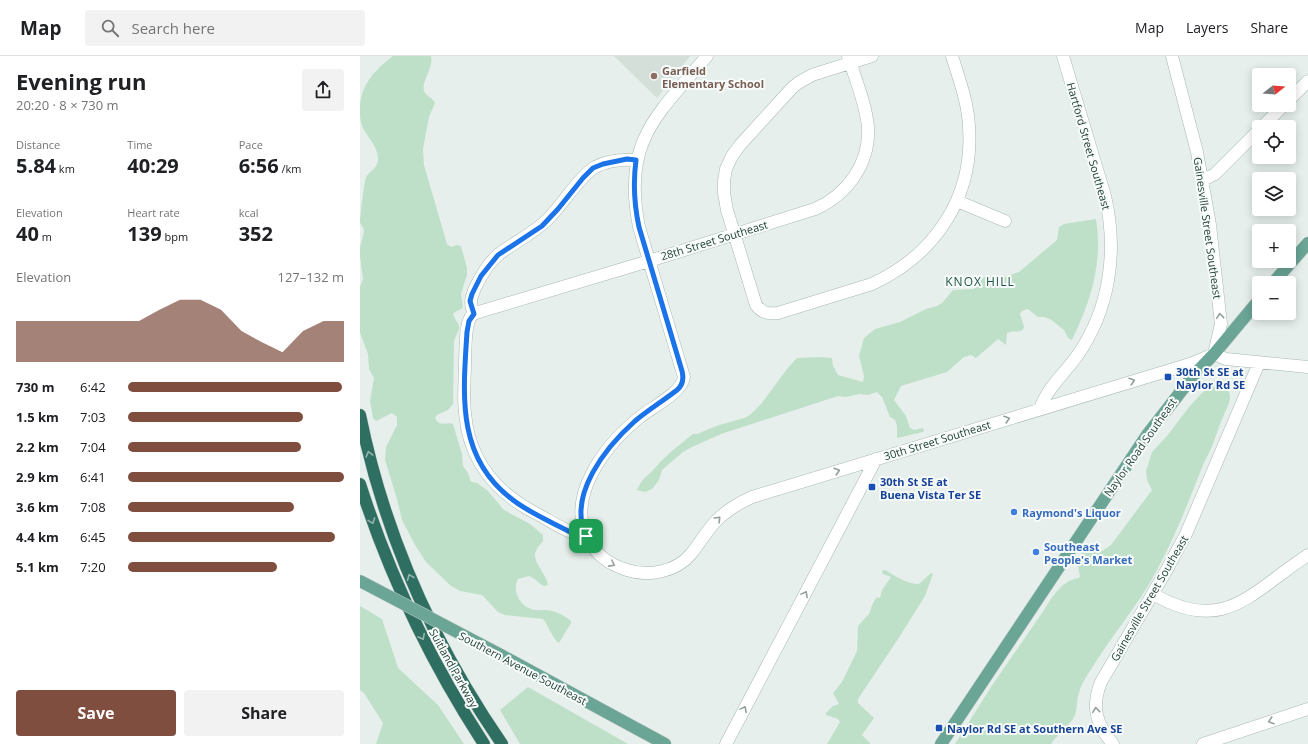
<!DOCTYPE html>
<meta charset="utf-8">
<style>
body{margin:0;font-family:"Open Sans",sans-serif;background:#f2f2f2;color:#202124;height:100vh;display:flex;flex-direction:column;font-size:15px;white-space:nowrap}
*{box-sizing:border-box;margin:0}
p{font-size:13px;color:#757577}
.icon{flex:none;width:22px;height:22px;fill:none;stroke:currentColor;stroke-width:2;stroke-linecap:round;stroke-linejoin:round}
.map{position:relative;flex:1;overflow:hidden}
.sheet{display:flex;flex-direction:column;background:#fff;width:360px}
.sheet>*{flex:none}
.needle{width:26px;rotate:73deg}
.tools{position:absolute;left:892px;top:12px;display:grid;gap:8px}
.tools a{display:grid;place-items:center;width:44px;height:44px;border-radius:4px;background:#fff;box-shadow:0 2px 10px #0003;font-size:20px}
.pin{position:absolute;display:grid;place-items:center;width:34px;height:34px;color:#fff;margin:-17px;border-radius:8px;box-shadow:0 2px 6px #0006}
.round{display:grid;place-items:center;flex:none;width:42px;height:42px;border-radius:4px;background:#f2f2f2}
.overview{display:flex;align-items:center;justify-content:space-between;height:68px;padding:0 16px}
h1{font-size:22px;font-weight:700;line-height:30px}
.figures{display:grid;grid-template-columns:repeat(3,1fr);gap:6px;height:68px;padding:4px 16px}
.figures div{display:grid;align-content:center}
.figures b{font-size:20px;font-weight:700}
.figures small{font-size:11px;font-weight:400}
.figures p{font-size:11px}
.chart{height:112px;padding:8px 16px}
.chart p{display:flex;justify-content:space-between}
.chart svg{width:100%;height:72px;margin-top:4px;fill:#7f4e3f;opacity:.7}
.action{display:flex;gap:8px;margin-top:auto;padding:8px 16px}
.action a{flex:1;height:46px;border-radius:4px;background:#7f4e3f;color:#fff;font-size:16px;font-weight:700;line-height:46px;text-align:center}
.action a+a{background:#f2f2f2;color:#202124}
ul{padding:0 16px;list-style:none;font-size:13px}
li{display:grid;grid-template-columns:64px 48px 1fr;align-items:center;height:30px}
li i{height:10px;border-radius:5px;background:#7f4e3f}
header{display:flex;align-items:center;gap:24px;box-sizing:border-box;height:56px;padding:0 20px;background:#fff;border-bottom:1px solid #e0e0e0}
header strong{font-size:19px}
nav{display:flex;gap:22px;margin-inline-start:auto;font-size:14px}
.search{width:280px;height:36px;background:#f2f2f2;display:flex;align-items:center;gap:10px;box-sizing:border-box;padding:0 14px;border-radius:4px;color:#757577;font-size:15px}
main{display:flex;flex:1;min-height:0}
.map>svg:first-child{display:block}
</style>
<header>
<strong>Map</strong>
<div class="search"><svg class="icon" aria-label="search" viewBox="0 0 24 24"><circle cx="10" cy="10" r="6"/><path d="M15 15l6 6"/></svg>Search here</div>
<nav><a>Map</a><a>Layers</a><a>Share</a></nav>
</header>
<main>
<section class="sheet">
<div class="overview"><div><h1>Evening run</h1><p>20:20 · 8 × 730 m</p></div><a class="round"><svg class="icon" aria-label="share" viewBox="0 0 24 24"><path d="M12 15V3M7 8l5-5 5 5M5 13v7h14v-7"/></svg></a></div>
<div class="figures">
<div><p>Distance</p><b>5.84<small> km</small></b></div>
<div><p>Time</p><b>40:29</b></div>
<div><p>Pace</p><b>6:56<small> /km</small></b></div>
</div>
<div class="figures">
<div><p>Elevation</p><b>40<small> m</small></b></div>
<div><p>Heart rate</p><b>139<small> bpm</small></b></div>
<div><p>kcal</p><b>352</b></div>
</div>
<div class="chart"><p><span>Elevation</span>127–132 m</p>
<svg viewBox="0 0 160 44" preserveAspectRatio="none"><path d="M0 44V19L10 19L20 19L30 19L40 19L50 19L60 19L70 12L80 6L90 6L100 12L110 25L120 32L130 38L140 25L150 19L160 19V44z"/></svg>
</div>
<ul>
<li><b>730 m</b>6:42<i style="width:99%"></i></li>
<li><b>1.5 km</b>7:03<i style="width:81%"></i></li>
<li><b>2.2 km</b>7:04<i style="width:80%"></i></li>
<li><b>2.9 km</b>6:41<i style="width:100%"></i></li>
<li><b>3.6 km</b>7:08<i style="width:77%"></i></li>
<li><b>4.4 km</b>6:45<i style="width:96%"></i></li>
<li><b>5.1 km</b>7:20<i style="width:69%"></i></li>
</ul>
<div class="action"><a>Save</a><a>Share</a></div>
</section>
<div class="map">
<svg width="948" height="688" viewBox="0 0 948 688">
<rect width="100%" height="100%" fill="#e6efeb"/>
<!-- built -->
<path fill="#d4dfda" d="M 254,0 L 330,0 L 297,42 Z"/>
<!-- green -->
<path fill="#bfe0c8" d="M 33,0 L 71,0 C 74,12 61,25 64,35 C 66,40 73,42 75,47 L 69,61 L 63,93 L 64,109 L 87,188 L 91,191 L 97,189 L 101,190 L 107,212 L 107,219 L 101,238 L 103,251 C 100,255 96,254 93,258 L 95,263 L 99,269 L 99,273 L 94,285 L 93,348 L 88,354 L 77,359 L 75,362 C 79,372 87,365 93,368 L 102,398 L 103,410 L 108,417 L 110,424 L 112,426 L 117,427 L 128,435 L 144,454 L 170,468 L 183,479 L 183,485 C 181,488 178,490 177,493 C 169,504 187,517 188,529 L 184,530 C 179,528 175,522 169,520 L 158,523 C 152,533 159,548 169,552 C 174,555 180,554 185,554 C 194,554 204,559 211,565 L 211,567 L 199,587 C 193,584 189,570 183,563 L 145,559 L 138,556 L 122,539 L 100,535 L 91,530 L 66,506 L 55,489 L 42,464 L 37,443 L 25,404 L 26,391 L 37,369 L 37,361 L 32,357 L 16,365 L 13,362 L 10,345 L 14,322 L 9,313 L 8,298 L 0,277 L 0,231 L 3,223 L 0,200 L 0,192 L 4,175 C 4,172 2,170 0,167 C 0,162 4,126 6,121 C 10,115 17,113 18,104 C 19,93 9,83 4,74 C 0,67 0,60 0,53 C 0,29 15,14 33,0 Z
M 736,163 C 743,208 731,244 712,284 L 708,282 L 704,274 L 690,263 L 684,261 L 678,261 L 668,253 L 662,255 L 660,258 L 664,271 L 663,274 C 658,277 653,274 647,277 L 646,289 L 638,283 L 616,302 L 611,299 L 604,301 L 587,316 L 541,330 L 534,344 L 546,360 L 550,372 L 554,374 L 563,372 L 564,375 L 563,376 L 537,382 L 537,370 L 535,364 L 530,361 L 522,341 L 517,336 L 508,339 L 499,338 L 486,341 L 478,340 L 361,378 L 332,391 L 323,396 L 302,414 L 299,424 L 292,433 L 285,436 L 277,434 C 283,421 287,421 295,412 C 306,399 319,389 333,378 L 337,378 L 359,369 L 384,362 L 390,359 L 401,348 L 427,313 L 437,302 L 459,301 L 472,302 L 473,310 L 478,319 L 503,326 L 504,320 L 499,300 L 504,282 L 515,273 L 540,266 L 566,253 L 577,250 L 582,247 L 593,234 L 614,233 L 624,221 L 628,220 L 645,221 L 659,216 L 697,184 L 699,171 L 704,168 Z
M 853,325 C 862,323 870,332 870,341 C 870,348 865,355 863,361 C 858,372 855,384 850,395 C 848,399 845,404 843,409 C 827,450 811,491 788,530 C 770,559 748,585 730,615 C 726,621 721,629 719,637 C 716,645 718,655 713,663 C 706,672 697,679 691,688 L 595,688 L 633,628 L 684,554 C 692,541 702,524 719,522 L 720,520 C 717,510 718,500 724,491 L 726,490 C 737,499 740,497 751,489 L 792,434 L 787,424 L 786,415 L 792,396 L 807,380 L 829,351 Z
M 525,514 C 535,520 547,528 559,528 L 571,517 L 573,518 L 565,540 L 540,580 L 498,643 L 498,647 L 514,662 L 502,679 L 511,688 L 467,688 L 480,666 L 478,663 L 466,659 L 466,657 L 473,650 L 479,648 L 473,637 L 482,626 L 497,595 L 498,570 L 506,561 L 509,558 L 513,547 L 517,541 L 520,542 L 522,534 L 531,521 L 523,518 L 522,515 Z
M 0,550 L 22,563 L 38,612 L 78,649 L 104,688 L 16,688 L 23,667 L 4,637 L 0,634 Z
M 168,631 L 268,688 L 160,688 L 140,654 Z"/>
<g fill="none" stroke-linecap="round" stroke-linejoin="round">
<defs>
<path id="minor" d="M 347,0 C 296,60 262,86 279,171 L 324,321 C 322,337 292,351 280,361 C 246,388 204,441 229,485 C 237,500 251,509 267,514 C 288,521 316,516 331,498 C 340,487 347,474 357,464 C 367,454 379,447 392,441 L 830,308 L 854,298 L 866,303 L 948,311
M 512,0 L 452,19 L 438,27 L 432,32 L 380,89 L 372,100 L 366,113 L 364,125 L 364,137 L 367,154 L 396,249 C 402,257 408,258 418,257 L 512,228 C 575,199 614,141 609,71 C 608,46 599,23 592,0
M 812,0 L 837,96 L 850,169 L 861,268 L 854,298
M 929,44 L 948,25
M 902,71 L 924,49
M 843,124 L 855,118 L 899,74
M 597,145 L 645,165
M 114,258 C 109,247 111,241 116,230 C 122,218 129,206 139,198 C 155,186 174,177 188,163 C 202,149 220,120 235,111 C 248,104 262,103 277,104
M 680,353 C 687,332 704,318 717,300 C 750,253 758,195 745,140 L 703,0
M 226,480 C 209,478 194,467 179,459 C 137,438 109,406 105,357 C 103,340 105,322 105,305 C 106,293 104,266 113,258 C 116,257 119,256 122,255 L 289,205 L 455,153 C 487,139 510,108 508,71 C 506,48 495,22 488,0
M 793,538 C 865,580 892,535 948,499
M 366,688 L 516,403
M 753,688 C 736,668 731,651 741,626 L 806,515 L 826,478 L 899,307
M 843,688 L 948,653"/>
<path id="major" d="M 913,227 L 948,187
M 139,598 L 305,688
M 581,688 L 787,379 L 833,320 L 854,298 L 899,244"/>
<path id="highway" d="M 0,359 C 24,477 74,589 142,688
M 0,428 C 30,522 70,605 124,688"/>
</defs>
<!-- minor casing -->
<use href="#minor" stroke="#a8b8b2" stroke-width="13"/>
<!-- major casing -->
<use href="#major" stroke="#c2cac8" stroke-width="13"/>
<!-- highway casing -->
<use href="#highway" stroke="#c2cac8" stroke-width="13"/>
<!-- minor -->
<use href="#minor" stroke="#fff" stroke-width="12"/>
<!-- major -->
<use href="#major" stroke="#6aa596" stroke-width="12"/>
<!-- highway -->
<use href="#highway" stroke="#2f6f62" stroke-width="12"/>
<defs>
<path id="major-bridge" d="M 0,525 L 139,598"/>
</defs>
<!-- major-bridge casing -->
<use href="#major-bridge" stroke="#c2cac8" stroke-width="13" stroke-linecap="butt"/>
<!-- major-bridge -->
<use href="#major-bridge" stroke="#6aa596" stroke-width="12"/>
</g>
<!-- one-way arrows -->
<defs><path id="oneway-chevron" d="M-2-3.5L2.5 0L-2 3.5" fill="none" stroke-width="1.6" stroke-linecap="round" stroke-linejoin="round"/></defs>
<g stroke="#92a09c">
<use href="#oneway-chevron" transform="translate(860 260) rotate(-96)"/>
<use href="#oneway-chevron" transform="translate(772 325) rotate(-17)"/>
<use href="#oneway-chevron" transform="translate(647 363) rotate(-17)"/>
<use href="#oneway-chevron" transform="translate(477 415) rotate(-17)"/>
<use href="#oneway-chevron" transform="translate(358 463) rotate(-45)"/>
<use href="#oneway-chevron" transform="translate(252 508) rotate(28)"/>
<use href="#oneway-chevron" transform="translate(445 538) rotate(-62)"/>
<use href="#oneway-chevron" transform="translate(384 653) rotate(-62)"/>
<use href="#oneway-chevron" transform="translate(736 654) rotate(-96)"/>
<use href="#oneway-chevron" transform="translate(911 665) rotate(161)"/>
</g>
<g stroke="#93b5ae">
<use href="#oneway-chevron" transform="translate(9 398) rotate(-105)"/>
<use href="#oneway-chevron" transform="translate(12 465) rotate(70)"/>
<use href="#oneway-chevron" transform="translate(50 521) rotate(-112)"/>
<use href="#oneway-chevron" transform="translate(62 581) rotate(63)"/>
</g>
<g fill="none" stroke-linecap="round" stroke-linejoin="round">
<defs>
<path id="route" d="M 267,103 L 276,104 C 273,127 274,148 279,171 L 322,315 C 324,323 323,329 317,334 C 303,345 288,354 275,365 C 246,391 207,439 226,480 L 214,478 C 194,467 171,458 153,444 C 96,402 103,339 107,276 L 109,265 L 114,258 L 110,245 L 112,238 L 121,220 L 138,199 L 182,170 L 198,153 L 223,122 L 233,112 L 243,108 Z"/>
</defs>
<!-- route casing -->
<use href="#route" stroke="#fff" stroke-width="8"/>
<!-- route -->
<use href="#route" stroke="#1a73e8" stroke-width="5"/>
</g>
<!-- markers -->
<circle fill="#8d6e63" stroke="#f7fbf9" stroke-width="1.5" cx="294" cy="20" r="4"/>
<g fill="#1a4fb4" stroke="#f7fbf9" stroke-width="1.5">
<rect x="804" y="317" width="8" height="8" rx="2"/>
<rect x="508" y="427" width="8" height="8" rx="2"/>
<rect x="575" y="668" width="8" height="8" rx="2"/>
</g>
<g fill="#3f7fe0" stroke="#f7fbf9" stroke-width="1.5">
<circle cx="654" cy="456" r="4"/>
<circle cx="676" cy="496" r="4"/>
</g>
<g text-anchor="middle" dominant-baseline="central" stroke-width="4" stroke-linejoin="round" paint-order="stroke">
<!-- education labels -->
<g font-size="11" font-weight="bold" fill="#785e54" stroke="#f7fbf9" text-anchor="start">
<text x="302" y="14">Garfield<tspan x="302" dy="13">Elementary School</tspan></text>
</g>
<!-- street labels -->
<g font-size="11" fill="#24423a" stroke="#f7fbf9">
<text transform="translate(729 90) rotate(74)">Hartford Street Southeast</text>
<text transform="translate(848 172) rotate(82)">Gainesville Street Southeast</text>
<text transform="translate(354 184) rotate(-17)">28th Street Southeast</text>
<text transform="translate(577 384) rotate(-17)">30th Street Southeast</text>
<text transform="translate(780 391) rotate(-55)">Naylor Road Southeast</text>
<text transform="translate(789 542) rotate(-60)">Gainesville Street Southeast</text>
<text transform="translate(94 612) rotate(61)">Suitland Parkway</text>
<text transform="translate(163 612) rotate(28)">Southern Avenue Southeast</text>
</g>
<!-- transit labels -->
<g font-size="11" font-weight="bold" fill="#164399" stroke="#f7fbf9" text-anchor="start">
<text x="816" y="315">30th St SE at<tspan x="816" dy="13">Naylor Rd SE</tspan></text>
<text x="520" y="425">30th St SE at<tspan x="520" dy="13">Buena Vista Ter SE</tspan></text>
<text x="587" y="672">Naylor Rd SE at Southern Ave SE</text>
</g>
<!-- shop labels -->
<g font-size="11" font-weight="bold" fill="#366cbe" stroke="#f7fbf9" text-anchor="start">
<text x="662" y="456">Raymond's Liquor</text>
<text x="684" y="490">Southeast<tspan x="684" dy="13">People's Market</tspan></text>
</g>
<!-- neighbourhood labels -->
<g font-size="12" letter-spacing="1" fill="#1f5548" stroke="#f7fbf9">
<text x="620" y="225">KNOX HILL</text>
</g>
</g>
</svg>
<div class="tools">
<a><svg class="needle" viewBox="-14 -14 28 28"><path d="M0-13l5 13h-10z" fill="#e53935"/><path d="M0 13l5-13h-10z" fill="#757577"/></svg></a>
<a><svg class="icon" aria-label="locate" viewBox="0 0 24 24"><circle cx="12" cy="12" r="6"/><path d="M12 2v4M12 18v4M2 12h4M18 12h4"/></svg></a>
<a><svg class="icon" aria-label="layers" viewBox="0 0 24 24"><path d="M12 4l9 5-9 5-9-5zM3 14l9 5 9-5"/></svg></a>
<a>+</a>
<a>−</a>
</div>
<div class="pin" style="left:226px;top:480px;background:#1e9e55"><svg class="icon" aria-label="arrive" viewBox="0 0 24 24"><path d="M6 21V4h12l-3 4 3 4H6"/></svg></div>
</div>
</main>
